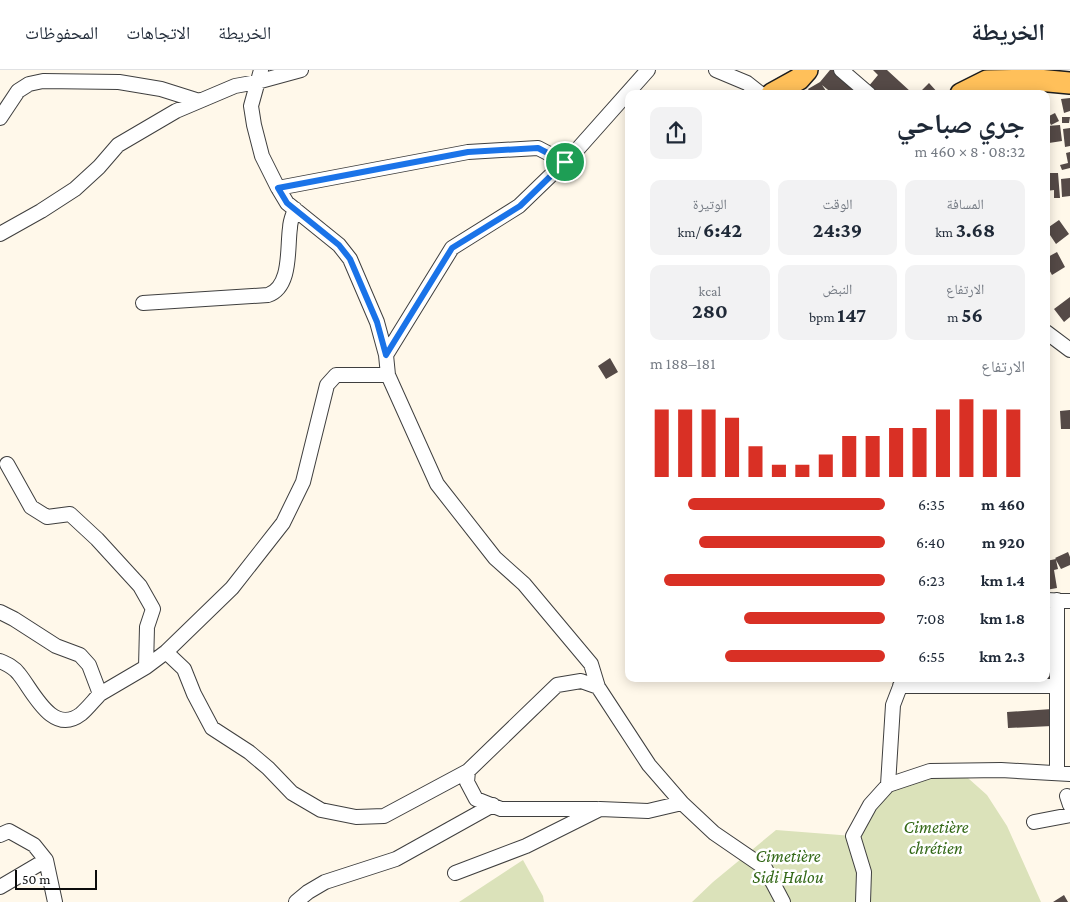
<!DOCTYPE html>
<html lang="ar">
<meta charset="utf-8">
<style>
body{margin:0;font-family:"Crimson Pro","Noto Naskh Arabic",serif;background:#f2f2f3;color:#1f2937;direction:rtl;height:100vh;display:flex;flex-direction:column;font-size:19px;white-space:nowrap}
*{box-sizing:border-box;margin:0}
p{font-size:16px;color:#747a83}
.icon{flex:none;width:28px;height:28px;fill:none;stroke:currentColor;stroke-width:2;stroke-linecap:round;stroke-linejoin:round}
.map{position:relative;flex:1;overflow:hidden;direction:ltr}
.side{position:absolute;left:625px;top:20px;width:425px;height:592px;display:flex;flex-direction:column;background:#fff;border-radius:10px;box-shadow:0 2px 12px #0003;direction:rtl}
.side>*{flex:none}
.scale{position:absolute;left:15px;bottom:12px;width:82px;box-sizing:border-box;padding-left:5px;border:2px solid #0c0c0c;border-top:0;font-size:14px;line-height:18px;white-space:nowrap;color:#0c0c0c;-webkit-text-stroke:4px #fff;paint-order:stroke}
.pin{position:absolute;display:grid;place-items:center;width:42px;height:42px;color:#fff;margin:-21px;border:2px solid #fff;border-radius:50%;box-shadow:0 1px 5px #0007}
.round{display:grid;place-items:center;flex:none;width:52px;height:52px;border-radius:10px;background:#f2f2f3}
.headline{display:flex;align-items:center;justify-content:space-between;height:85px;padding:0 25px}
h1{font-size:28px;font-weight:700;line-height:38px}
.stats{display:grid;grid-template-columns:repeat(3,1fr);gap:8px;height:85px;padding:5px 25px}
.stats div{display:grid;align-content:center;border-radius:10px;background:#f2f2f3;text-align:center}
.stats b{font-size:21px;font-weight:700}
.stats small{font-size:14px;font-weight:400}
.stats p{font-size:14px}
.chart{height:140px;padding:10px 25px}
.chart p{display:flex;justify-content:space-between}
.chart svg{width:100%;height:90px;margin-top:5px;stroke:#d93025;stroke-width:6}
ul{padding:0 25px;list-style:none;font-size:16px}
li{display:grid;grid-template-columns:80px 60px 1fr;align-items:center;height:38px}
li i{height:12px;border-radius:6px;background:#d93025}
header{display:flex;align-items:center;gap:30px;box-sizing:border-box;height:70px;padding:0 25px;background:#fff;border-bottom:1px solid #e0e1e3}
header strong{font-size:24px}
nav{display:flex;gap:28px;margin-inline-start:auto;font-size:18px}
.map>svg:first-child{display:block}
</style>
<header>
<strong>الخريطة</strong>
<nav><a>الخريطة</a><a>الاتجاهات</a><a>المحفوظات</a></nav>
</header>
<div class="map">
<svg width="1070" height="832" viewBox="0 0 1070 832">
<rect width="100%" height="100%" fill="#fff8ea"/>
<!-- cemetery -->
<path fill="#dbe2ba" d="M 959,700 L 987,725 L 1007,756 L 1041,832 L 692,832 L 713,812 L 776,760 L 853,766 L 888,715 Z
M 523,790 L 543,826 L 544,832 L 459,832 Z"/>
<!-- building -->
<path fill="#554a47" d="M 830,0 L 838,0 L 856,15 L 849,24 L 833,24 L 822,15 L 826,21 L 822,24 L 811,24 L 808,19 L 820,12 Z
M 873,0 L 887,0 L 911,22 L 910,24 L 875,24 L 868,17 L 878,5 Z
M 929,13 L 939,24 L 912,24 L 916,20 L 919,23 Z
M 1070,28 L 1070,41 L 1064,43 L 1061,29 Z
M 1055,43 L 1059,51 L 1051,55 L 1047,47 Z
M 1062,47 L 1070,47 L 1069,53 L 1062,53 Z
M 1060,55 L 1062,71 L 1049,73 L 1047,56 Z
M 1070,58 L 1070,76 L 1065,77 L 1063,59 Z
M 1070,82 L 1070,98 L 1062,100 L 1060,95 L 1068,93 L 1066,83 Z
M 1046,103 L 1058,103 L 1060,128 L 1054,128 L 1054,120 L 1046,121 Z
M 1070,108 L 1070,126 L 1062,127 L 1061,109 Z
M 1059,150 L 1069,164 L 1056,174 L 1046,159 Z
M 1057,182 L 1065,197 L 1052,205 L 1046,194 L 1046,188 Z
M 1070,227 L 1070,247 L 1064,252 L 1054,239 Z
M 610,288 L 618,302 L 606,309 L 598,296 Z
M 1070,340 L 1070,359 L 1061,359 L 1060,341 Z
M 1068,482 L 1070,487 L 1070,495 L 1061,499 L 1056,490 L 1058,499 L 1054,500 L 1057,518 L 1046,520 L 1046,491 L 1056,489 L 1055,488 Z
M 1046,586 L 1058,586 L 1057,611 L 1046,610 Z
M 1052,639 L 1052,656 L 1008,658 L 1007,642 Z
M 1064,825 L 1068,832 L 1053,832 Z"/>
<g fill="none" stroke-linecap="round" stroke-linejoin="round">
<defs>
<path id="street" d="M 261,0 L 251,36 L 254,55 L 262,86 L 278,118 L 287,133 L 339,175 L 350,189 L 377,252 L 386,285 L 388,305 L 437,414 L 495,488 L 524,514 L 591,594 L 598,617 L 649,695 L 682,733 L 714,763 L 765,798 L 783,832
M 716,0 L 747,13 L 761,24
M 841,0 L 869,24
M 0,48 L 18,21 L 29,14 L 43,11 L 119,12 L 161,19 L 199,31
M 278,118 L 468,82 L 538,78 L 565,92
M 0,164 L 41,141 L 75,119 L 99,97 L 118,75 L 176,41 L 235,16 L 257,12 L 301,0
M 143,233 L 268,225 C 292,217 287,177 290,158 C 290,151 293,145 295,139
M 1046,262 L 1070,280
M 386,285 L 452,178 L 519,136 L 576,81 L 648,0
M 7,394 L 31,437 L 47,447 L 70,444 L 97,469 L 140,516 L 153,539 L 147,557 L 146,597
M 1046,530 L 1070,531
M 0,542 L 14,549 L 56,576 L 80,585 L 89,595 L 100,624 L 146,597 L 166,582 L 232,518 L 283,453 L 303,412 L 327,315 L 336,305 L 388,305
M 166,582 L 184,599 L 194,624 L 212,658 L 249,682 L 268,698 L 292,723 L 321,740 L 356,747 L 384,746 L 468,701 L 557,615 L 581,611 L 598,617
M 0,591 C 7,594 14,597 19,604 C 33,621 52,666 81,644 C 88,638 94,630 100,624
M 900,616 L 1057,616
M 468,701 L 467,712 L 476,729 L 501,739 L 597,739
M 1057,703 L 1057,530
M 888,715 L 893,635 L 903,609
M 1067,726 L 1070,735
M 1034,752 L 1070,745
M 0,765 L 9,761 L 34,775 L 46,790 L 0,817
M 46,790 L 55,832
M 455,803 L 526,776 L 600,739 L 648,741 L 682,733
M 296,832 L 308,822 L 325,812 L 396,789 L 493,735
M 863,832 L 864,802 L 853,766 L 870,735 L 888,715 L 930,701 L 1001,700 L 1070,704"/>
<path id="primary" d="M 772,24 L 799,9 L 807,0
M 961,24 L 987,11 L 1038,10 L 1070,13"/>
</defs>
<!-- street casing -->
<use href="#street" stroke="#3f3f3f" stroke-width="16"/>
<!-- primary casing -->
<use href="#primary" stroke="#1d1d1d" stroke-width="24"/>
<!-- street -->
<use href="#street" stroke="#fff" stroke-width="14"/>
<!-- primary -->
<use href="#primary" stroke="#ffc05a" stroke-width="21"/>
</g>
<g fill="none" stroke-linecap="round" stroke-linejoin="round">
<defs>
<path id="route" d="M 538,78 L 565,92 L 520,136 L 452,178 L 386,285 L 377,252 L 350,189 L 339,175 L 287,133 L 278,118 L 468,82 Z"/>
</defs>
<!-- route casing -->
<use href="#route" stroke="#fff" stroke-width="10"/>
<!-- route -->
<use href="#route" stroke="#1a73e8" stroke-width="6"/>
</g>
<g text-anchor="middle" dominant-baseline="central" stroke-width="5" stroke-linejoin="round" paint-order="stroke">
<!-- park labels -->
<g font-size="18" font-style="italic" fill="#336817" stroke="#fff">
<text x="936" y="757">Cimetière<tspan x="936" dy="21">chrétien</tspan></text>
<text x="788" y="786">Cimetière<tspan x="788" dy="21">Sidi Halou</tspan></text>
</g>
</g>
</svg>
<div class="scale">50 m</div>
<div class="pin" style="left:565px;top:92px;background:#1e9e55"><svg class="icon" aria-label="arrive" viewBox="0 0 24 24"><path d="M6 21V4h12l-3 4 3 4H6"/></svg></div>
<section class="side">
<div class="headline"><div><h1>جري صباحي</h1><p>08:32 · 8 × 460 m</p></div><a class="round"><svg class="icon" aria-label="share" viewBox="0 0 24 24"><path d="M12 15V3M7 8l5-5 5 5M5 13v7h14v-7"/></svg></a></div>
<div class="stats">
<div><p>المسافة</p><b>3.68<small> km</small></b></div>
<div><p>الوقت</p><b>24:39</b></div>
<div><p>الوتيرة</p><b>6:42<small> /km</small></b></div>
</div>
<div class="stats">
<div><p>الارتفاع</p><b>56<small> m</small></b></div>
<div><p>النبض</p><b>147<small> bpm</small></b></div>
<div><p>kcal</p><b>280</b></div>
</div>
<div class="chart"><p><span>الارتفاع</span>181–188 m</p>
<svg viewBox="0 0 160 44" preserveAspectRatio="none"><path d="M5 44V11M15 44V11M25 44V11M35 44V15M45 44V29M55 44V38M65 44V38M75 44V33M85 44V24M95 44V24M105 44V20M115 44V20M125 44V11M135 44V6M145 44V11M155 44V11"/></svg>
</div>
<ul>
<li><b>460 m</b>6:35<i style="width:84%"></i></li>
<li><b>920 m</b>6:40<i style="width:79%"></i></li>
<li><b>1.4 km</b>6:23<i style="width:94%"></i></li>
<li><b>1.8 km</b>7:08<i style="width:60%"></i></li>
<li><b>2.3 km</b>6:55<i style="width:68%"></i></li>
</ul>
</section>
</div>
